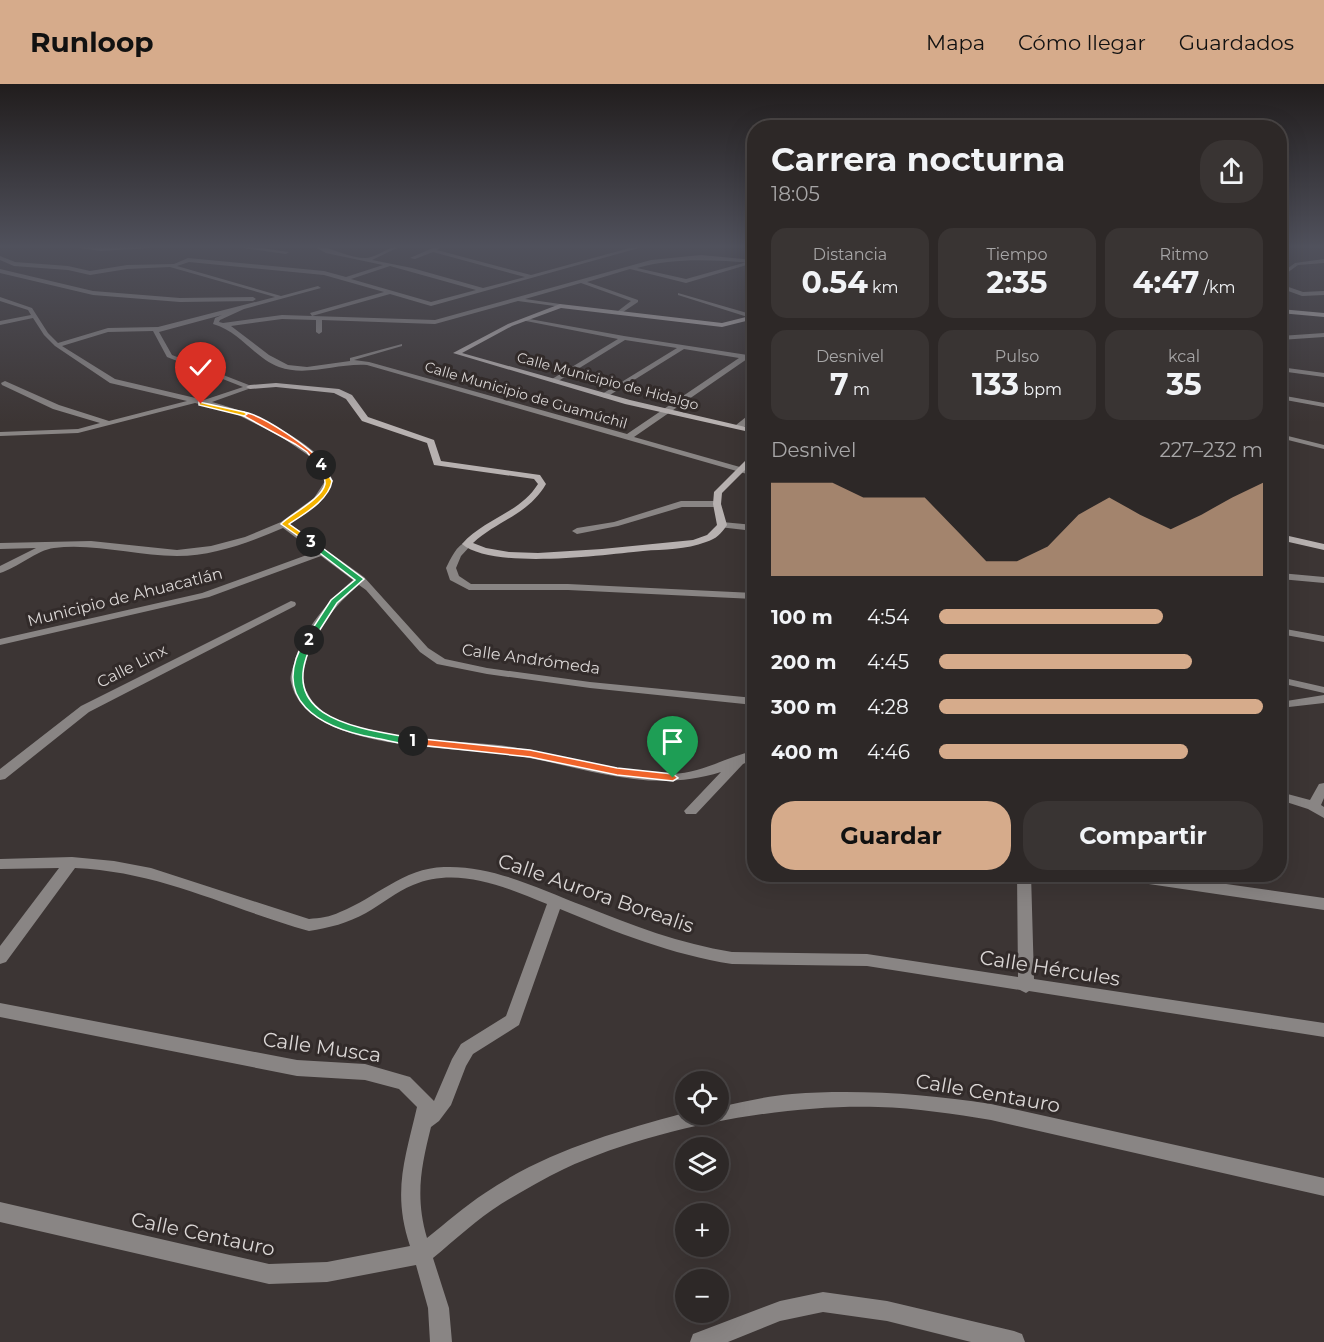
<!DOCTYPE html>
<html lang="es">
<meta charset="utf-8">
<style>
body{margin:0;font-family:Montserrat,sans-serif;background:#393433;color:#f1f3f6;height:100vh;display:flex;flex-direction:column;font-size:22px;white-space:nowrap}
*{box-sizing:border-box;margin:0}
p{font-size:20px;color:#a7a6a7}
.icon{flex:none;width:33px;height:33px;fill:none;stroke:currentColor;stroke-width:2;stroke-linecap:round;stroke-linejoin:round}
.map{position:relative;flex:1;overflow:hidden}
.details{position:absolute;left:747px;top:36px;width:540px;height:762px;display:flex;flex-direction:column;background:#2d2827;border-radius:24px;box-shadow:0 6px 24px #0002,0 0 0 2px #484444}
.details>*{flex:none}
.buttons{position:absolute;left:675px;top:987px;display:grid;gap:12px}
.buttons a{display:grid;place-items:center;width:54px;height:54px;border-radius:50%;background:#2d2827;box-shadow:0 6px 24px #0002,0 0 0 2px #484444;font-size:30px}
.pin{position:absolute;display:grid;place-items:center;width:51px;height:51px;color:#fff;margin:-62px -26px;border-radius:50% 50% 50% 0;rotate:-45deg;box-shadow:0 0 6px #0007}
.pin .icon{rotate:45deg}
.km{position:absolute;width:30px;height:30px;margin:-15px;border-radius:50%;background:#222;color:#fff;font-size:16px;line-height:30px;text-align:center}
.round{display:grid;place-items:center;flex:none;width:63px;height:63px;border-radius:24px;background:#393433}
.head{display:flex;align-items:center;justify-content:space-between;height:102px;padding:0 24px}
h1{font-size:33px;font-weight:700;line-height:45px}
.metrics{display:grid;grid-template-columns:repeat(3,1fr);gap:9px;height:102px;padding:6px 24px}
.metrics div{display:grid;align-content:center;border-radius:15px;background:#393433;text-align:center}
.metrics b{font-size:30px;font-weight:700}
.metrics small{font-size:16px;font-weight:400}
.metrics p{font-size:16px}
.chart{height:168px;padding:12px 24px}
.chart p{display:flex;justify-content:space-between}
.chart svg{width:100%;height:108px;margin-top:6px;fill:#d6ab8b;opacity:.7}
.cta{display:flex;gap:12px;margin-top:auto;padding:12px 24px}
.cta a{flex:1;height:69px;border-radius:24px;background:#d6ab8b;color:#111;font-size:24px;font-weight:700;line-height:69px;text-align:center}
.cta a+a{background:#393433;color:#f1f3f6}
ul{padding:0 24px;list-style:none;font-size:20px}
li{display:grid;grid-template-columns:96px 72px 1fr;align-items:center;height:45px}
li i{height:15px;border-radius:8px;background:#d6ab8b}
header{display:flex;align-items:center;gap:36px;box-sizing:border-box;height:84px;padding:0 30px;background:#d6ab8b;color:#111}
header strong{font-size:28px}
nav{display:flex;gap:33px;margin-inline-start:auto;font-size:21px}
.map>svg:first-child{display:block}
</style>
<header>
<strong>Runloop</strong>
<nav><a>Mapa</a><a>Cómo llegar</a><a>Guardados</a></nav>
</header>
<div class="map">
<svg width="1324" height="1258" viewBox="0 0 1324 1258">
<rect width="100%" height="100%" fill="#3c3534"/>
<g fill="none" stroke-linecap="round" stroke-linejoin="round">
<!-- street -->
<path fill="#898584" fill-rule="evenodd" d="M 68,162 L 180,162 L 101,167 Z
M 230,162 L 248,162 L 289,168 L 286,170 Z
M 313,162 C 330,162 347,174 365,174 C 377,174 388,162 401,162 L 372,176 L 412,184 L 483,204 L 525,193 L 433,168 L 415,175 L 410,174 L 437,162 L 440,164 L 437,166 L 531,191 L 637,162 L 646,162 L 431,222 L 390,210 L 312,232 L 310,229 L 384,208 L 324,191 L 189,178 L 177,182 L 281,212 L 318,202 L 321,204 L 244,225 L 220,236 L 219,238 L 223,239 L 282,231 L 435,236 L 651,176 L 701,171 L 754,176 L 754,179 C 714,176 675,173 637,184 L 686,195 L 747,178 L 750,180 L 686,199 L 630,185 L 587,198 L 638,216 L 638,218 L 620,230 L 618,227 L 631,217 L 581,199 L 525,215 L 560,220 L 562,223 L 518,217 L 435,240 L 322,236 L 322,248 L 319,250 L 316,248 L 316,236 L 282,235 L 231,242 L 269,271 L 288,281 L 307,283 L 350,277 L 350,274 L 402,260 L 402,262 L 354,276 L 369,278 L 627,350 L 739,274 L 684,265 L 605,314 L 601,312 L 602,310 L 677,264 L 625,256 L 555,299 L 551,297 L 552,295 L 618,255 L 526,237 L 524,234 L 624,252 L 754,272 L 754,276 L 747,275 L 634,353 L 754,387 L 754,392 L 367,281 C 337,279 307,293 279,283 C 253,273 241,248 213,240 L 215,234 L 222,231 L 159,248 L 172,271 L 254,303 L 212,318 C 247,327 294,348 320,373 C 326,378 329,389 333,397 L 320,418 L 290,440 L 364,493 L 428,564 L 445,575 L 487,584 L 590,598 L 754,614 L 754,621 L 590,604 L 487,590 L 437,580 L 420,568 L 366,506 L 359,501 C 335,521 314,547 306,578 C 305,583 301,591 302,596 C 302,600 305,605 307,608 C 328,659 458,655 506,662 C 561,671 615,691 672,690 C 702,689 726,673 754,667 L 754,675 L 743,680 L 696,730 L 686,730 L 684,727 L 721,688 C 642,713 575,678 498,669 C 445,663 304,665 291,598 C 289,592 294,582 295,576 C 304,545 328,517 353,496 L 321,472 L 209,513 L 0,561 L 0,555 L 202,509 L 315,468 L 283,444 C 250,458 214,472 177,472 C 136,472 95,459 54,464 C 37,466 17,484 0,489 L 0,482 L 36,464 L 0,465 L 0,459 L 91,457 L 177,466 L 211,462 L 245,453 L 281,438 L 314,414 L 325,397 L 315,376 L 280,352 L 232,328 L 195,319 L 78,349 L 0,352 L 0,348 L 78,345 L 100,339 L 53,325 L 2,301 L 1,299 L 5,297 L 59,321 L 109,337 L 187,317 L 110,299 L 55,262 L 44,251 L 33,234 L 0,241 L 0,237 L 31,231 L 28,226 L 0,217 L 0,213 L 32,224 L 48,249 L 58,259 L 108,244 L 158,243 L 275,213 L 170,183 L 127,185 L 90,191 L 68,186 L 14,182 L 0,176 L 0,172 L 15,178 L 68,182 L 90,187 L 127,181 L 174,180 L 188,174 L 324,187 L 346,193 L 383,181 L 326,169 ZM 390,182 L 476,206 L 431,218 L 351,195 ZM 153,247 L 167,273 L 243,303 L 204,316 L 115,295 L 62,262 L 108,248 Z
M 1285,162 L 1293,162 L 1280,167 L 1280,164 Z
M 1324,175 L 1324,179 L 1298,181 L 1280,194 L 1280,190 L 1295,179 Z
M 0,185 L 93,207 L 180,214 L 253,213 L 256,215 L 253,217 L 180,218 L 93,211 L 0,189 Z
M 1280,200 L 1303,208 L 1324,207 L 1324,211 L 1302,212 L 1280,204 Z
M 678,209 L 754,231 L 754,235 L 678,211 Z
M 1324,249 L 1324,253 L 1280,256 L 1280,252 Z
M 1280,283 L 1324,289 L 1324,293 L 1280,287 Z
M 1280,311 L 1324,319 L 1324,323 L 1280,315 Z
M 751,329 L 754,329 L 754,334 L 742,345 L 736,345 L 736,341 Z
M 1280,350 L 1324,361 L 1324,365 L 1280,354 Z
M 681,417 L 717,417 L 721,420 L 717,423 L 682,423 L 618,442 L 577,450 L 572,447 L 577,444 L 614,438 Z
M 722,438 L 754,441 L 754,447 L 719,443 L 717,441 Z
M 467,457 L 472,460 L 461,472 L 456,484 L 459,492 L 471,500 L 568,500 L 754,509 L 754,515 L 568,506 L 469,506 L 450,496 L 446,484 C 451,474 456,462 467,457 Z
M 1280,489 L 1324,493 L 1324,499 L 1280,495 Z
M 291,517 L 295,518 L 296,520 L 295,522 L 89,628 L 5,695 L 0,696 L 0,685 L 81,622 Z
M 1280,544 L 1324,552 L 1324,558 L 1280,550 Z
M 1280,593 L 1324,603 L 1324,609 L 1280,599 Z
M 1324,611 L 1324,619 L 1280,624 L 1280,618 Z
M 1324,699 L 1324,714 L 1321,721 L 1324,723 L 1324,734 L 1308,725 L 1280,716 L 1280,708 L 1310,716 L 1319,700 Z
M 72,773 L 114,777 L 151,784 L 309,835 C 320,834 330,833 340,828 C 376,814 403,784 444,783 C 493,781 539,805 584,822 C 631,841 681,860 732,868 L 867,870 L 1018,893 L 1017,790 L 1031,790 L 1034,895 L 1324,939 L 1324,953 L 1029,907 L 1026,909 L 1020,906 L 867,882 L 732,880 C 673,871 615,848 560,825 L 519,941 L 473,970 L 466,982 L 451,1021 L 439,1037 L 431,1043 C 421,1083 415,1113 427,1154 C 446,1139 465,1122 485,1109 C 545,1068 615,1048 684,1029 L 686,1030 L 718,1030 L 718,1023 C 743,1018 767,1012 792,1010 C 859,1005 925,1010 991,1020 L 1324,1094 L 1324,1112 L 991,1036 C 954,1030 916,1024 878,1023 C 781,1020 653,1044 564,1085 C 543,1095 521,1108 501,1120 C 477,1135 455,1156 433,1174 L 449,1224 L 452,1258 L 430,1258 L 428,1224 L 416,1181 L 327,1198 L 269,1200 L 0,1138 L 0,1118 L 269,1180 L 327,1178 L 410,1162 C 392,1108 405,1075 417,1023 L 399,1005 L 365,996 L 297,992 L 0,933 L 0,919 L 297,976 L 365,980 L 410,993 L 434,1017 L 452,975 L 461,960 L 506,932 L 547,820 C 506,803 457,782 413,801 C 396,808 382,820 366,829 C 348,839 329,844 309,847 C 227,824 162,788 75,784 L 6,878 L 0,880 L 0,862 L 59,784 L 0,785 L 0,775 Z
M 1108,790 L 1156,790 L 1324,814 L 1324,826 L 1115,795 L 1110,794 Z
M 823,1208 L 887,1217 L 1014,1247 L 1022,1250 L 1025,1258 L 971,1258 L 887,1237 L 823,1228 L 780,1237 L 728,1258 L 690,1258 L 693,1250 L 780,1217 Z"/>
<!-- secondary -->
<path fill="#b7b1b0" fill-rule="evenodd" d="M 560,220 L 722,239 L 754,231 L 754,235 L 722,243 L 561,224 L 512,242 L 462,269 L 630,316 L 754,345 L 754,349 L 625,320 L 453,269 L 508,240 Z
M 1280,225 L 1324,229 L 1324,233 L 1280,229 Z
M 276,299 L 339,305 L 352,311 L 368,333 L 434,356 L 441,377 L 540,391 L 546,400 C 528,431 498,436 473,459 L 486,464 L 509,468 L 538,469 L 602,465 L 693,456 L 707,451 L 717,441 L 713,420 L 714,408 L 751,371 L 754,371 L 754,377 L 722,409 L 721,420 L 727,441 C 721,450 716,455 706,458 C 686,466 664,465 643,467 C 602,471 493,486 462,460 C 484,435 520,429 538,400 L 534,395 L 434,381 L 427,359 L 362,337 L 346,315 L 334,309 L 276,303 L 250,305 L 246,303 L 250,301 Z
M 1280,450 L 1324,460 L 1324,466 L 1280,456 Z"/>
</g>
<!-- sky -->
<linearGradient id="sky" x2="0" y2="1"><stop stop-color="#211d1d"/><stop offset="0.48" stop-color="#50515c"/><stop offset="1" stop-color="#50515c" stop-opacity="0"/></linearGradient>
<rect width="1324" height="338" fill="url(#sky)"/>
<!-- split-1 -->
<path fill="#f0652b" stroke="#fff" stroke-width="1.5" d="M 413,654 L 530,666 L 617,684 L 673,690 L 678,694 L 673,697 L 617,691 L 530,673 L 409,660 L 408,657 Z"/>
<!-- split-2 -->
<path fill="#22a559" stroke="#fff" stroke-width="1.5" d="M 309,554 L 314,556 C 272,634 357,644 413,654 L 418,657 L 416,660 C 404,662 388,656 375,654 C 320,644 268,616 306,554 Z"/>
<!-- split-3 -->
<path fill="#22a559" stroke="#fff" stroke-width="1.5" d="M 308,457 L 313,457 L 364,495 L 337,519 L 312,558 L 309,559 L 305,556 L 331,516 L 355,496 L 308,460 Z"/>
<!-- split-4 -->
<path fill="#f5b400" stroke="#fff" stroke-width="1.5" d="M 321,379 L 332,397 C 329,416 304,430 289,440 L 313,457 L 311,461 L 281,440 C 291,430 322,415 325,400 C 326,394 320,386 318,381 Z"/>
<!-- split-5 -->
<path fill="#f0652b" stroke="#fff" stroke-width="1.5" d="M 242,328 C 261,329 312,365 325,381 L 319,383 L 307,368 L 295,360 L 242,331 Z"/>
<!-- split-6 -->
<path fill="#f5b400" stroke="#fff" stroke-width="1.5" d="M 199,318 L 244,328 L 247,330 L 244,332 L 199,321 Z"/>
<g text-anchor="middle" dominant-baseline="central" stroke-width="6" stroke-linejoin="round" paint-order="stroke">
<!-- far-street labels -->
<g font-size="14" fill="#dbd7d6" stroke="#322b2a">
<text transform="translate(608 297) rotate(15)">Calle Municipio de Hidalgo</text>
<text transform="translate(526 311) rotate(16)">Calle Municipio de Guamúchil</text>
</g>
<!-- street labels -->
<g font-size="16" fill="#dbd7d6" stroke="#322b2a">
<text transform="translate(125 513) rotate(-14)">Municipio de Ahuacatlán</text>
<text transform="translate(531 575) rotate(8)">Calle Andrómeda</text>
<text transform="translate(132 582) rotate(-27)">Calle Linx</text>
</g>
<!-- near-street labels -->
<g font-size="20" fill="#dbd7d6" stroke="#322b2a">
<text transform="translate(596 809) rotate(19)">Calle Aurora Borealis</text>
<text transform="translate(1050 884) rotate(9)">Calle Hércules</text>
<text transform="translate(322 963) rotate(8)">Calle Musca</text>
<text transform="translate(988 1009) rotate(10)">Calle Centauro</text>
<text transform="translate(203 1150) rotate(12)">Calle Centauro</text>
</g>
</g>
</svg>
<div class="buttons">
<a><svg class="icon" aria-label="locate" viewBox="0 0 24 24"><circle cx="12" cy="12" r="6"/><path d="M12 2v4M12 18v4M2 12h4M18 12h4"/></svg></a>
<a><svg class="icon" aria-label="layers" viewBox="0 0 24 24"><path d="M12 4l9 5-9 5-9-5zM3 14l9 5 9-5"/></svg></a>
<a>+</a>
<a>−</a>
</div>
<div class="pin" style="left:673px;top:694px;background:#1e9e55"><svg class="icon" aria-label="arrive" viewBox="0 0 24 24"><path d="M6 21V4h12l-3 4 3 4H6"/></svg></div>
<div class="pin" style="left:201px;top:320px;background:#d93025"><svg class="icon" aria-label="check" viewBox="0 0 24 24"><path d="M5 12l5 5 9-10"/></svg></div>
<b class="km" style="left:413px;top:657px">1</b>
<b class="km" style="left:309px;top:556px">2</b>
<b class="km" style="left:311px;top:458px">3</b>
<b class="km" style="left:321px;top:381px">4</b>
<section class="details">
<div class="head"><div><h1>Carrera nocturna</h1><p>18:05</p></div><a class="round"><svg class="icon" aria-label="share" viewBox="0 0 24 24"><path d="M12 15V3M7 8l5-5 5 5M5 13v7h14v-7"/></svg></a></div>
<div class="metrics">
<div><p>Distancia</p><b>0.54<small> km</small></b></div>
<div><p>Tiempo</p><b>2:35</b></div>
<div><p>Ritmo</p><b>4:47<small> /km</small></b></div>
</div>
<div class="metrics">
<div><p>Desnivel</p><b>7<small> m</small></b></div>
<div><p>Pulso</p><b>133<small> bpm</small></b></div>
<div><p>kcal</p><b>35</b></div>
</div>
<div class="chart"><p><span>Desnivel</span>227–232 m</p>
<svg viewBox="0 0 160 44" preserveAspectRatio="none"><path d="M0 44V6L10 6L20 6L30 12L40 12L50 12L60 25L70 38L80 38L90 32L100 19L110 12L120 19L130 25L140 19L150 12L160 6V44z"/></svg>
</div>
<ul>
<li><b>100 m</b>4:54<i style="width:69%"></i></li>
<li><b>200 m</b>4:45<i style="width:78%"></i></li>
<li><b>300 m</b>4:28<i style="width:100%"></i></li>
<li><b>400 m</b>4:46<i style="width:77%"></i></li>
</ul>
<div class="cta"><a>Guardar</a><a>Compartir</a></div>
</section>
</div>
